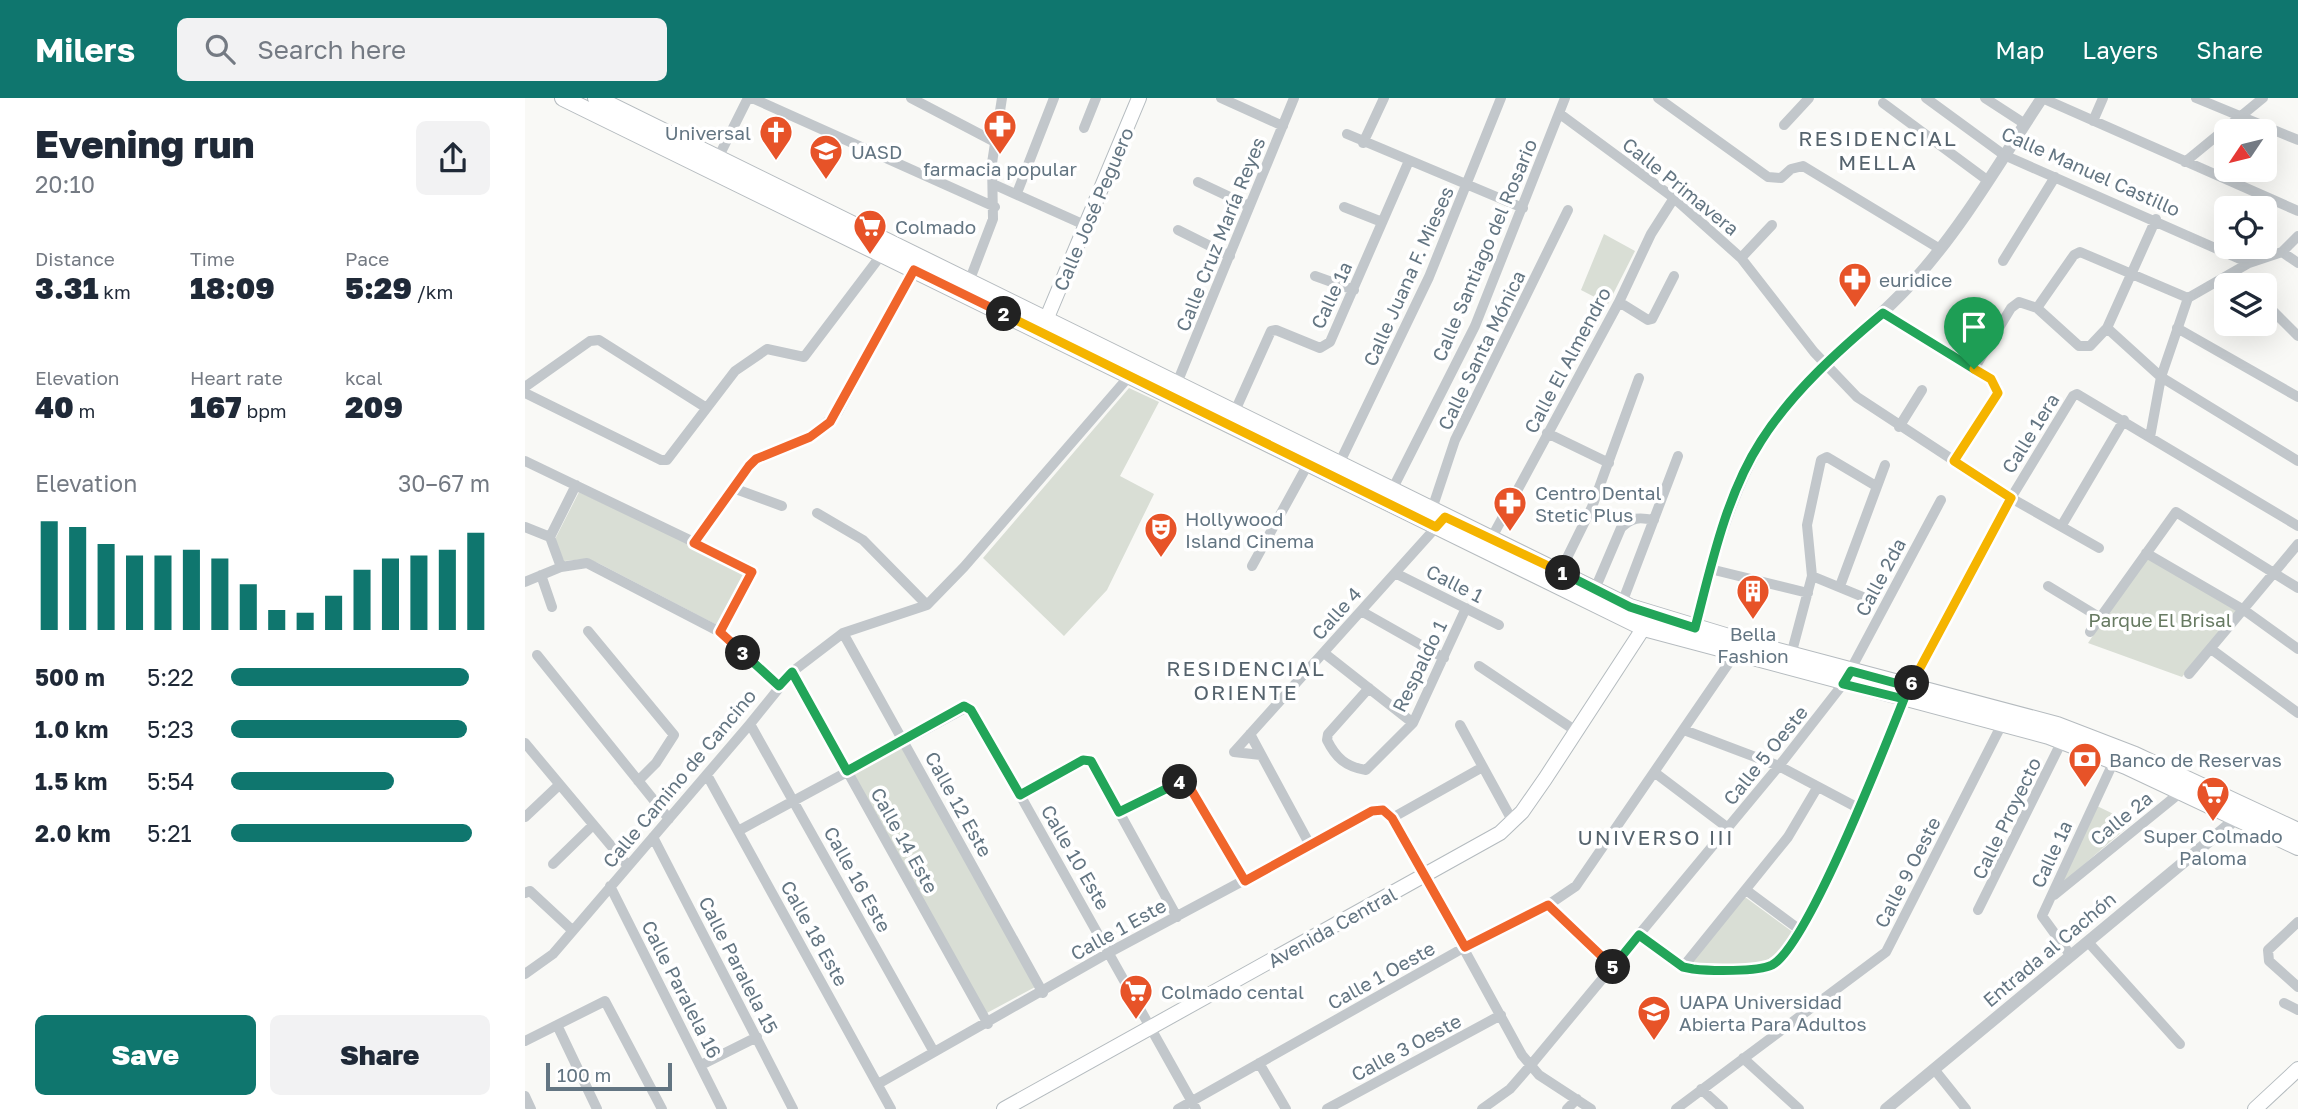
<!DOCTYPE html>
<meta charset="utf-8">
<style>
body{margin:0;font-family:"Golos Text",sans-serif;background:#f2f2f3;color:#1f2937;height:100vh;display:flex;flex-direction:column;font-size:26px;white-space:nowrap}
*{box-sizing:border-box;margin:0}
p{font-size:23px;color:#747a83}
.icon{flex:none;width:38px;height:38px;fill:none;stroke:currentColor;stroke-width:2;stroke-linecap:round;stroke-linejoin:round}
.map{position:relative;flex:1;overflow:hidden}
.sheet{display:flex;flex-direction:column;background:#fff;width:525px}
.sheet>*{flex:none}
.needle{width:46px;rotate:235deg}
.controls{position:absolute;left:1689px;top:21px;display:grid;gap:14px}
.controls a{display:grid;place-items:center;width:63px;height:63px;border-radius:10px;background:#fff;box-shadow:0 7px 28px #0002;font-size:35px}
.scale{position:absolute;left:21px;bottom:18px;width:126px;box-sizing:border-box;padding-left:7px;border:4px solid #637582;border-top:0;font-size:19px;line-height:24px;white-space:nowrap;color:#637582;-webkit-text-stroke:5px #fff;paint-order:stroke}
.pin{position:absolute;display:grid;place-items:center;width:60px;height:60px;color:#fff;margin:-72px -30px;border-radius:50% 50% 50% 0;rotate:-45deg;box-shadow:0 0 7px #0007}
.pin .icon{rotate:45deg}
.km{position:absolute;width:35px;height:35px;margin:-18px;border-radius:50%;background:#222;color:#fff;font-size:19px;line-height:35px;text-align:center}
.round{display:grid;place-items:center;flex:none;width:74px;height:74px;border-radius:10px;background:#f2f2f3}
.head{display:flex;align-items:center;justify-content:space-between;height:119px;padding:0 35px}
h1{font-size:38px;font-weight:800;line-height:52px}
.stats{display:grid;grid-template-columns:repeat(3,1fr);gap:10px;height:119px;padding:7px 35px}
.stats div{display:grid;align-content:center}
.stats b{font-size:30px;font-weight:800}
.stats small{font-size:19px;font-weight:400}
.stats p{font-size:19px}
.chart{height:196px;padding:14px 35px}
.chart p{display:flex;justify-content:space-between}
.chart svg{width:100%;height:126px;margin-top:7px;stroke:#0f766e;stroke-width:6}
.cta{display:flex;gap:14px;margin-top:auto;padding:14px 35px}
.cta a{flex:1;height:80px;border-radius:10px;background:#0f766e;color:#fff;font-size:28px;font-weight:800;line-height:80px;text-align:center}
.cta a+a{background:#f2f2f3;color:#1f2937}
ul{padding:0 35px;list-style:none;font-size:23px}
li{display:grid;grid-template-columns:112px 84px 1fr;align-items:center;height:52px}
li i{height:18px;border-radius:9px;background:#0f766e}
header{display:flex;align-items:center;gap:42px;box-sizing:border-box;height:98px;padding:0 35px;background:#0f766e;color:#fff}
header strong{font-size:33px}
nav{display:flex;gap:38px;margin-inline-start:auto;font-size:24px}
.search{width:490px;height:63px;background:#f2f2f3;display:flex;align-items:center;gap:18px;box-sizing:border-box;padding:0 24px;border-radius:10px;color:#747a83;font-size:26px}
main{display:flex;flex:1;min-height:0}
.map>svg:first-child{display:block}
</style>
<header>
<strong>Milers</strong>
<div class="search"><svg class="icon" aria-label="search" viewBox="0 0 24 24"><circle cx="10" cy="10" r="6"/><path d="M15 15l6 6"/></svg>Search here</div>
<nav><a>Map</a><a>Layers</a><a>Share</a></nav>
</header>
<main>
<section class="sheet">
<div class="head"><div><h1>Evening run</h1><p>20:10</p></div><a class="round"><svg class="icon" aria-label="share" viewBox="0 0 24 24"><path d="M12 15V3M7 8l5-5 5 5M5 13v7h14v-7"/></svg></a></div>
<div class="stats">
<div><p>Distance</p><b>3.31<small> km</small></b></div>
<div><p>Time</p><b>18:09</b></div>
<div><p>Pace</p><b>5:29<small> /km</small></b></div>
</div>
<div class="stats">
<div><p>Elevation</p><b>40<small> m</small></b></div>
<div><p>Heart rate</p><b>167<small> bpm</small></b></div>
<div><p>kcal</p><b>209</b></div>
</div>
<div class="chart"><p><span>Elevation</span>30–67 m</p>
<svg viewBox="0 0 160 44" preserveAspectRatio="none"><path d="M5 44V6M15 44V8M25 44V14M35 44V18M45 44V18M55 44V16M65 44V19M75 44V28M85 44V37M95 44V38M105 44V32M115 44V23M125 44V19M135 44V18M145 44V16M155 44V10"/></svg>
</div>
<ul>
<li><b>500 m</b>5:22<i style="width:92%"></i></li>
<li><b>1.0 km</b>5:23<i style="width:91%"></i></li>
<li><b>1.5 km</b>5:54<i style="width:63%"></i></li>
<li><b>2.0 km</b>5:21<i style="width:93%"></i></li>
</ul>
<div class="cta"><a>Save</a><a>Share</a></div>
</section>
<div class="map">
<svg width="1773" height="1011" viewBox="0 0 1773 1011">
<rect width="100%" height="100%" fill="#f9f9f6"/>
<!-- green -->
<path fill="#d9ded5" d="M 1079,136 L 1110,153 L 1083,206 L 1056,192 Z
M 604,290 L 634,304 L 595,378 L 629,396 L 582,492 L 539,538 L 458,460 Z
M 54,394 L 222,473 L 194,528 L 73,465 L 61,461 L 39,463 L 29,443 Z
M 1621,459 L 1712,513 L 1657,579 L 1563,545 Z
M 376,647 L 512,888 L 460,916 L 327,674 Z
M 1572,708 L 1607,725 L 1534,788 Z
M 1220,799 L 1269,835 L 1254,859 L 1221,872 L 1163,866 Z"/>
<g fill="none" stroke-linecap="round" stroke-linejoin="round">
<defs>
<path id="secondary" d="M 521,222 L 614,0
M 479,1011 L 975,735 L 997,714 L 1020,681 L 1127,517
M 1730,1011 L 1773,971"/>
<path id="primary" d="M 38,0 L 1119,530 L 1524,638 L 1601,668 L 1773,749
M 71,0 L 1105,509 L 1230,547 L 1532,627 L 1610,657 L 1773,733"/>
</defs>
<!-- secondary casing -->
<use href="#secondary" stroke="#b4bbbf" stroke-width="16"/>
<!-- primary casing -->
<use href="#primary" stroke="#b5bbbf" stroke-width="18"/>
<!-- minor -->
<path stroke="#c2c7cb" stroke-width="10" d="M 227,0 L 470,109
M 386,0 L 470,44
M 696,0 L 758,28
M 1133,0 L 1243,79 L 1256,80 L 1266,71 L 1278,68 L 1415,151
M 1401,0 L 1479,57 L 1724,165
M 1460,0 L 1500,26
M 1517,0 L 1773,113
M 1671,0 L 1773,42
M 1358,5 L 1462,82
M 1035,16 L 1149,100 L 1216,160 L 1289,254 L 1332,299 L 1486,400 L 1574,450
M 1568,23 L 1578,0
M 1259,27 L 1284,0
M 559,30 L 571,0
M 822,36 L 998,110
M 838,45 L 859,0
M 192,62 L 223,0
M 1660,64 L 1738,0
M 673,84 L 724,108
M 468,86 L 562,128
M 492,95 L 529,0
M 819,109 L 857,124
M 653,132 L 705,158
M 1757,154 L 1773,165
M 1216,160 L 1247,127
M 1478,163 L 1530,79
M 1708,175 L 1721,187
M 790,178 L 829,192
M 442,189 L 468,121 L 467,65 L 477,0
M 1094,204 L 1123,222 L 1127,221 L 1149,178
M 1740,205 L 1773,238
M 1512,210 L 1549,157 L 1555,154 L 1663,200
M 1358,215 L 1466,281 L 1472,289 L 1471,298 L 1429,363
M 1582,230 L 1636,279 L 1773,363
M 1652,230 L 1773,299
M 1449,271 L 1486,210 L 1494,204 L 1512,210 L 1554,248 L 1565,248 L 1582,230 L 1631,121
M 652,285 L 769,0
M 0,289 L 65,243 L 74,242 L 180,309
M 0,295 L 136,362 L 142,362 L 210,273 L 242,251 L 279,259 L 357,156
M 710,313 L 746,233 L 751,232 L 795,250 L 805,244 L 883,65
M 1374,329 L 1397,292
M 1022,335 L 1084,365
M 1625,339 L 1636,279 L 1663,200 L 1724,165 L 1757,154 L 1773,138
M 0,363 L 225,471 L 227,476 L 195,534
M 814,366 L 904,179 L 976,0
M 208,390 L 257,408
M 867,392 L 950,228 L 1040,0
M 907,411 L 930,342 L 1043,112
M 292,415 L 338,442 L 402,507
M 1537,427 L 1599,322
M 0,429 L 25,439
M 966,441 L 1094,204 L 1126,136 L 1149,100
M 169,445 L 231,361 L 285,339 L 313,314 L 389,172
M 1621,455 L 1719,512 L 1773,551
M 727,468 L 783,366
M 36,469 L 25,439 L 51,387
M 1185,471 L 1283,495
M 1035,474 L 1067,409 L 1114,280
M 870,475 L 974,527
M 16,477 L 27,509
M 1287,478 L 1338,499
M 0,484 L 36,469 L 62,465 L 195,534 L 254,588
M 1315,488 L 1360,367
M 1523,488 L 1574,519
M 1070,491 L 1096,430 C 1107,419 1114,419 1129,422
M 1097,505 L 1153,358
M 836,513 L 919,560
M 63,533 L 149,637 L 131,665 L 113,683
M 1565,534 L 1651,414 L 1773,490
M 318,535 L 518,895
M 1686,551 L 1773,615
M 799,555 L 888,625
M 12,557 L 144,721
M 1266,557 L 1287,478 L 1282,427 L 1296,362 L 1302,359 L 1351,388
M 954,568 L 1051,633
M 267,574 L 463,926
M 1664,576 L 1773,446
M 1385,588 L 1486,400 L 1548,298 L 1552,296 L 1773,428
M 844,590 L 803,636 L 802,642 C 811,660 821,669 841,672 L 888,625 L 941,510
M 225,626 L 409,954
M 935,627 L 988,724
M 1159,632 L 1254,668 L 1335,711
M 725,636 L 785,747
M 0,645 L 103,768
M 709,654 L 914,426
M 709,654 L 736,657
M 1129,674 L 1203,730
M 182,677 L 366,1011
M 495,697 L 558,662 L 566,663 L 652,819
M 594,714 L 660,682 L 720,783
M 0,719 L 33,688
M 867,720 L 956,670
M 213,733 L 442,609 L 495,697 L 671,1011
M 128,739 L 268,1011
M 28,766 L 67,728
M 85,788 L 197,1011
M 1221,792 L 1275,832
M 0,795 L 5,793 L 47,832
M 1529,797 L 1656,694
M 1023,807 L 1087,871
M 1453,812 L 1537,643
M 1773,824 L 1743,852 L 1744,863 L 1773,889
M 1114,837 L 1158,869 L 1168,871 C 1185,873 1232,874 1247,867 C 1282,849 1361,646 1379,601
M 1563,844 L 1655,946
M 1546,858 L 1517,818 L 1589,663
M 1158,869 L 1263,739 L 1292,690
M 0,876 L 28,856 L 225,626 L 267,574 L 318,535 L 402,507 L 439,469 L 607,275
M 1759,905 L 1773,912
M 32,927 L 72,1011
M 0,943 L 80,903 L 137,1011
M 1218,960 L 1274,1011
M 734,965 L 761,1011
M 176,967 L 232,939
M 1409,971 L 1441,1011
M 353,986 L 585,854 L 852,711 L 867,720 L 997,957 L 1014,977 L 1066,1011
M 1176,991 L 1198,1011
M 0,998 L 6,1011
M 653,1011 L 940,849 L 1023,807 L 1051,788 L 1210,556
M 802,1011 L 976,917
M 957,1011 L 985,991 L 1005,968 L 1254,668 L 1318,586 L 1416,402
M 1042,1011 L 1052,1001
M 1151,1011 L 1361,854 L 1477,626"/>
<!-- tertiary -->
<path stroke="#c2c7cb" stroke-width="12" d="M 1170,530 C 1186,467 1202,402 1235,345 C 1273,278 1343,236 1392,179 C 1440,125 1477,60 1517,0
M 1361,1011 L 1712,720 L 1716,714"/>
<!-- secondary -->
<use href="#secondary" stroke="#fff" stroke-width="14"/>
<!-- primary -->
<use href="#primary" stroke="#fff" stroke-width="16"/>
</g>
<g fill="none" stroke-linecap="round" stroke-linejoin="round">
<defs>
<path id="split-1" d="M 1038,475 L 1105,509 L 1170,530 C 1186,468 1201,397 1236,343 C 1267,294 1314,252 1358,215 L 1449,271"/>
<path id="split-2" d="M 479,216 L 911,429 L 920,419 L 1038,475"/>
<path id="split-3" d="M 218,555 L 195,534 L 227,474 L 169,445 L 224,368 L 231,361 L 285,339 L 305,324 L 389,172 L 479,216"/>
<path id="split-4" d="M 218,555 L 254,588 L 267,574 L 322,673 L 439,608 L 446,612 L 495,697 L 558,662 L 566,663 L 594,714 L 655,684"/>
<path id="split-5" d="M 655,684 L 661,683 L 720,783 L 847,713 L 858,712 L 867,720 L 940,849 L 1023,807 L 1088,869"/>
<path id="split-6" d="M 1088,869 L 1114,837 L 1158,869 L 1168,871 C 1185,873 1232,874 1247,867 C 1282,849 1361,646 1379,601 L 1318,586 L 1326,573 L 1385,589 L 1387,585"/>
<path id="split-7" d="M 1387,585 L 1486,400 L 1429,363 L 1473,295 L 1466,281 L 1449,271"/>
</defs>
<!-- split-1 casing -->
<use href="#split-1" stroke="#fff" stroke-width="14"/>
<!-- split-2 casing -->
<use href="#split-2" stroke="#fff" stroke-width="14"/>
<!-- split-3 casing -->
<use href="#split-3" stroke="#fff" stroke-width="14"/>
<!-- split-4 casing -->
<use href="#split-4" stroke="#fff" stroke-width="14"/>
<!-- split-5 casing -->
<use href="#split-5" stroke="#fff" stroke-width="14"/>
<!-- split-6 casing -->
<use href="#split-6" stroke="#fff" stroke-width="14"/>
<!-- split-7 casing -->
<use href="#split-7" stroke="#fff" stroke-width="14"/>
<!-- split-1 -->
<use href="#split-1" stroke="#22a559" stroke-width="9"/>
<!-- split-2 -->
<use href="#split-2" stroke="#f5b400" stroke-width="9"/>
<!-- split-3 -->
<use href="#split-3" stroke="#f0652b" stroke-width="9"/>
<!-- split-4 -->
<use href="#split-4" stroke="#22a559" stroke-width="9"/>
<!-- split-5 -->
<use href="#split-5" stroke="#f0652b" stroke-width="9"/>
<!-- split-6 -->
<use href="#split-6" stroke="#22a559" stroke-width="9"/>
<!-- split-7 -->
<use href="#split-7" stroke="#f5b400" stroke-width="9"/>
</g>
<!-- icons -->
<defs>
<symbol id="pharmacy-pin" viewBox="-11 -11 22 30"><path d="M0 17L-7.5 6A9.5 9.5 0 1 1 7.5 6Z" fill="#e75328" stroke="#fff"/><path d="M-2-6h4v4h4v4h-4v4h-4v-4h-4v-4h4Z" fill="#fff"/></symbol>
<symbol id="church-pin" viewBox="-11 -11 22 30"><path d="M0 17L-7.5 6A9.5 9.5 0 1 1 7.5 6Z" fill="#e75328" stroke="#fff"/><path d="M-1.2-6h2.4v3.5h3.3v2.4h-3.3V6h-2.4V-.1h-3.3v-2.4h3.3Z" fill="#fff"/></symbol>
<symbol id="university-pin" viewBox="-11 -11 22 30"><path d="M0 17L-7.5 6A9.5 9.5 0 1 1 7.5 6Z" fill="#e75328" stroke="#fff"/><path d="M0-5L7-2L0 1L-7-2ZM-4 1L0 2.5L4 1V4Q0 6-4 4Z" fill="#fff"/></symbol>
<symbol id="supermarket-pin" viewBox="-11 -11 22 30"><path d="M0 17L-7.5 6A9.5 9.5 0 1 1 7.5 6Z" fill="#e75328" stroke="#fff"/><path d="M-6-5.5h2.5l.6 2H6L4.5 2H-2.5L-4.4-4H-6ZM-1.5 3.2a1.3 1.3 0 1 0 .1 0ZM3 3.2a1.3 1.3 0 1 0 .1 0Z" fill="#fff"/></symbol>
<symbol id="theatre-pin" viewBox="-11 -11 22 30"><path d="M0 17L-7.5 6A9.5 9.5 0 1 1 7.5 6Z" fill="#e75328" stroke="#fff"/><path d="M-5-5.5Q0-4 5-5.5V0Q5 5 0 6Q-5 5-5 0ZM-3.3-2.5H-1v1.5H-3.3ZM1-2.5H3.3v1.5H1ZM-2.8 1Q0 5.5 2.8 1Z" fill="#fff"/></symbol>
<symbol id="building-pin" viewBox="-11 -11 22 30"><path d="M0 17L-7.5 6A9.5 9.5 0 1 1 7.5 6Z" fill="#e75328" stroke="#fff"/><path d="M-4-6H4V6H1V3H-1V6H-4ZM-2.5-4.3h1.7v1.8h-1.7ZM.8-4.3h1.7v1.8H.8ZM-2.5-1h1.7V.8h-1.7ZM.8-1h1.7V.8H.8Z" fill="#fff"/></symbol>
<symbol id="bank-pin" viewBox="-11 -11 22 30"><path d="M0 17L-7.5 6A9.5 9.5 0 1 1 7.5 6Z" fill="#e75328" stroke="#fff"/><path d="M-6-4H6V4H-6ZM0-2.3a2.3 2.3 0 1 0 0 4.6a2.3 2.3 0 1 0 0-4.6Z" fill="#fff"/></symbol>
</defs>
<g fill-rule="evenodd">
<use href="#pharmacy-pin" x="456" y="9" width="38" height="52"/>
<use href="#church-pin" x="232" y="15" width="38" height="52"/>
<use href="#university-pin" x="282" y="34" width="38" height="52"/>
<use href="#supermarket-pin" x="326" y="109" width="38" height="52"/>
<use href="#pharmacy-pin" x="1311" y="162" width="38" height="52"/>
<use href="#pharmacy-pin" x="966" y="386" width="38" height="52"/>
<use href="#theatre-pin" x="617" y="412" width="38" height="52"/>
<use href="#building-pin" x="1209" y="474" width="38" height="52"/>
<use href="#bank-pin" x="1541" y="642" width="38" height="52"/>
<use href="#supermarket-pin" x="1669" y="676" width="38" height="52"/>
<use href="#supermarket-pin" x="592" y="874" width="38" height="52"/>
<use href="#university-pin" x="1110" y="895" width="38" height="52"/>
</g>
<g text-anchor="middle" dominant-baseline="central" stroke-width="7" stroke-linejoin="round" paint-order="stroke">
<!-- poi labels -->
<g font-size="19" fill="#637582" stroke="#fff" text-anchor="start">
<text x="226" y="34" text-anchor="end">Universal</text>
<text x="326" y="53">UASD</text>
<text x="475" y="70" text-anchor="middle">farmacia popular</text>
<text x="370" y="128">Colmado</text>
<text x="1354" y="181">euridice</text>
<text x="1010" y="394">Centro Dental<tspan x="1010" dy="22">Stetic Plus</tspan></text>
<text x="660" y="420">Hollywood<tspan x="660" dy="22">Island Cinema</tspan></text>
<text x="1228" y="535" text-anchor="middle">Bella<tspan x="1228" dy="22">Fashion</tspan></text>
<text x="1584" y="661">Banco de Reservas</text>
<text x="1688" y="737" text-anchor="middle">Super Colmado<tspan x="1688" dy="22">Paloma</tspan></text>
<text x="636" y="893">Colmado cental</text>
<text x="1154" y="903">UAPA Universidad<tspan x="1154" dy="22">Abierta Para Adultos</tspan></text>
</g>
<!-- street labels -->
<g font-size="19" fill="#637582" stroke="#fff">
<text transform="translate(1566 73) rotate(24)">Calle Manuel Castillo</text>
<text transform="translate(1156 88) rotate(39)">Calle Primavera</text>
<text transform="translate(568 111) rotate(-67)">Calle José Peguero</text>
<text transform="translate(695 136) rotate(-68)">Calle Cruz María Reyes</text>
<text transform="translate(959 152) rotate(-67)">Calle Santiago del Rosario</text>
<text transform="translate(883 178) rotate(-66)">Calle Juana F. Mieses</text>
<text transform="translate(806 197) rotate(-65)">Calle 1a</text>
<text transform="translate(956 252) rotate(-64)">Calle Santa Mónica</text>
<text transform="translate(1042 262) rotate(-62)">Calle El Almendro</text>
<text transform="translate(1505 335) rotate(-58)">Calle 1era</text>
<text transform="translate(1355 479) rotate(-62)">Calle 2da</text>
<text transform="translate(930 485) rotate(27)">Calle 1</text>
<text transform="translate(811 515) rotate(-48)">Calle 4</text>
<text transform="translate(894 568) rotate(-64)">Respaldo 1</text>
<text transform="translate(1240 657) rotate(-51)">Calle 5 Oeste</text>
<text transform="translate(154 680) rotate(-50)">Calle Camino de Cancino</text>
<text transform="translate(434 706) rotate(61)">Calle 12 Este</text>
<text transform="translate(1481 720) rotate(-64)">Calle Proyecto</text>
<text transform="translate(1596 720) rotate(-39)">Calle 2a</text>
<text transform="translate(380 742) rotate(61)">Calle 14 Este</text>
<text transform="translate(1526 756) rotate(-65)">Calle 1a</text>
<text transform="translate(551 759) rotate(60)">Calle 10 Este</text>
<text transform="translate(1382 774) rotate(-63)">Calle 9 Oeste</text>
<text transform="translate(333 781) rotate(61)">Calle 16 Este</text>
<text transform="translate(807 829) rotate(-29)">Avenida Central</text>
<text transform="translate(593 831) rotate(-29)">Calle 1 Este</text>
<text transform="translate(290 835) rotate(61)">Calle 18 Este</text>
<text transform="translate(1524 851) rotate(-40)">Entrada al Cachón</text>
<text transform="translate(214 867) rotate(63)">Calle Paralela 15</text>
<text transform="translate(856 877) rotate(-29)">Calle 1 Oeste</text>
<text transform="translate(157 891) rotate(63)">Calle Paralela 16</text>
<text transform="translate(881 949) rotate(-28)">Calle 3 Oeste</text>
</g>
<!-- park labels -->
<g font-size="19" fill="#677a62" stroke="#fff">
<text x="1635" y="521">Parque El Brisal</text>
</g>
<!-- neighbourhood labels -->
<g font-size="21" letter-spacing="2" fill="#55636d" stroke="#fff">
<text x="1353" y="40">RESIDENCIAL<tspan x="1353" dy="24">MELLA</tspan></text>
<text x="721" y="570">RESIDENCIAL<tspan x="721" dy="24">ORIENTE</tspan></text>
<text x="1131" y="739">UNIVERSO III</text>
</g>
</g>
</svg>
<div class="controls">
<a><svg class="needle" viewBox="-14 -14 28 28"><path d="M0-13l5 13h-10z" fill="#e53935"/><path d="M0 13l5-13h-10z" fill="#747a83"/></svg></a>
<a><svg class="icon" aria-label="locate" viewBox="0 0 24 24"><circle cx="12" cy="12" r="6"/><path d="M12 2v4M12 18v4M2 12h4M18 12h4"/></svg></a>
<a><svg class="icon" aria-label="layers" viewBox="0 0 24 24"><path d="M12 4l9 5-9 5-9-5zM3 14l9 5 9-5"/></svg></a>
</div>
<div class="scale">100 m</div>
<div class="pin" style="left:1449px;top:271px;background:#1e9e55"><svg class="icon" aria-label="arrive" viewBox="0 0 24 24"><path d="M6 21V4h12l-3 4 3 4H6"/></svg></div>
<b class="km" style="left:1038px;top:475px">1</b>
<b class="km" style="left:479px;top:216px">2</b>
<b class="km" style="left:218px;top:555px">3</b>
<b class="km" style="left:655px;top:684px">4</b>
<b class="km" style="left:1088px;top:869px">5</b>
<b class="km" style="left:1387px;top:585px">6</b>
</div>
</main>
